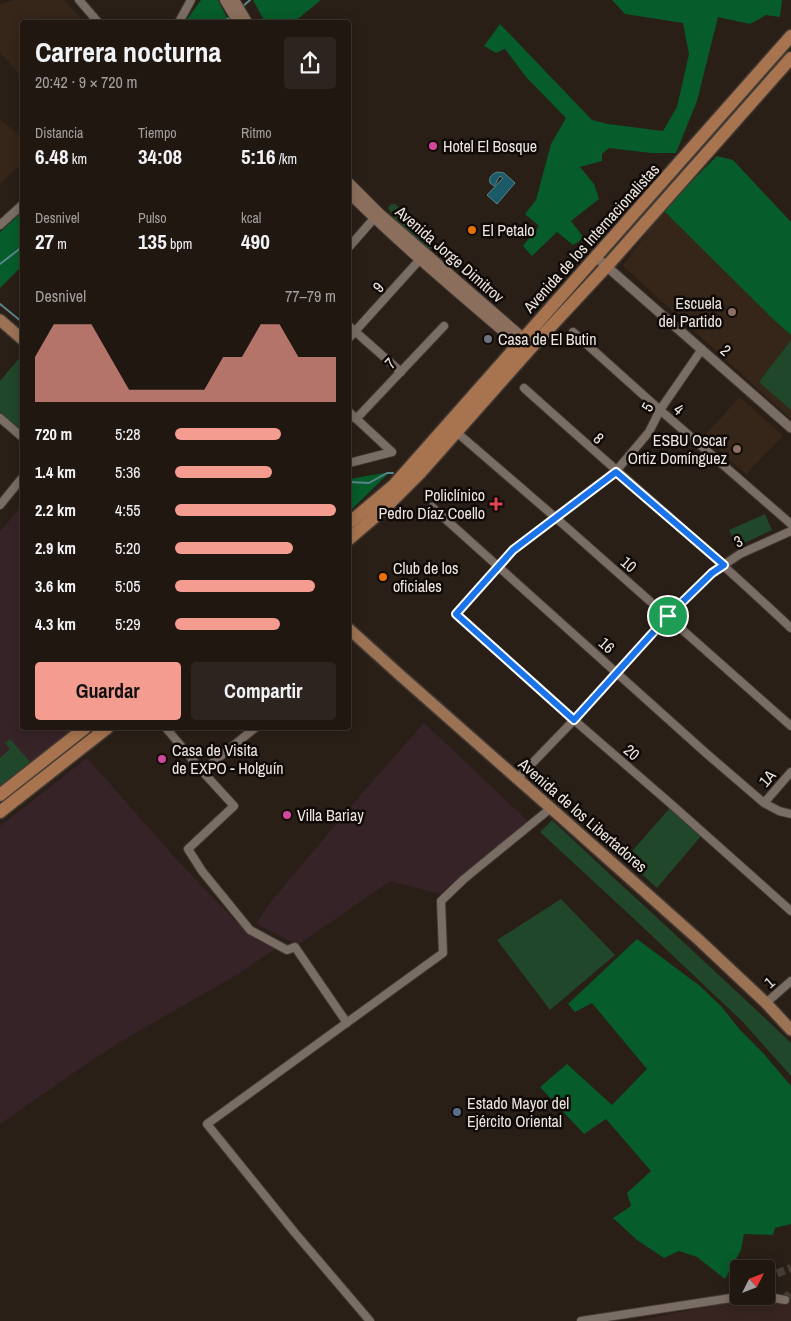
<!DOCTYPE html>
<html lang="es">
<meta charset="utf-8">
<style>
body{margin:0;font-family:"Archivo Narrow",sans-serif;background:#2d241f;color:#f1f3f6;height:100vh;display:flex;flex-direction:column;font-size:19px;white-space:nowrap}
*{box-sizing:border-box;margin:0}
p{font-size:16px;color:#a29f9f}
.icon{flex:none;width:28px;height:28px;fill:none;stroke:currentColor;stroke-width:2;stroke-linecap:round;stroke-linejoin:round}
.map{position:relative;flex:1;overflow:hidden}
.panel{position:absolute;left:20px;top:20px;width:331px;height:710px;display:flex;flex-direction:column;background:#201711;border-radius:5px;box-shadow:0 2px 12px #0003,0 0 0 1px #3d3631}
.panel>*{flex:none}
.needle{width:32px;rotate:48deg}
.controls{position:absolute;left:730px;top:1260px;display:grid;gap:10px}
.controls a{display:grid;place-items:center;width:45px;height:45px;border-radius:5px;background:#201711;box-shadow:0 2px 12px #0003,0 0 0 1px #3d3631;font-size:25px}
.pin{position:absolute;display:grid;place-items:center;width:42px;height:42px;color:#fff;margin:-21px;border:2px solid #fff;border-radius:50%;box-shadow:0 1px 5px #0007}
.round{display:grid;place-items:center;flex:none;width:52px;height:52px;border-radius:5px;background:#2d241f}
.summary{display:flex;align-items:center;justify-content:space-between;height:85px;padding:0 15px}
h1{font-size:28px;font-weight:700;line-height:38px}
.figures{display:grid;grid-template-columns:repeat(3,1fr);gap:8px;height:85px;padding:5px 15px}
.figures div{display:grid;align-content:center}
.figures b{font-size:21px;font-weight:700}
.figures small{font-size:14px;font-weight:400}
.figures p{font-size:14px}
.chart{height:140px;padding:10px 15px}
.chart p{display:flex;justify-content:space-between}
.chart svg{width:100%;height:90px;margin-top:5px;fill:#f59c90;opacity:.7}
.button{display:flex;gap:10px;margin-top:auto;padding:10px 15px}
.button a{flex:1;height:58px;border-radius:5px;background:#f59c90;color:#111;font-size:20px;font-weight:700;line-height:58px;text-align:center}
.button a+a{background:#2d241f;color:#f1f3f6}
ul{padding:0 15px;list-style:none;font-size:16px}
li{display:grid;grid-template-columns:80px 60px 1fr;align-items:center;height:38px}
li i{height:12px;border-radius:6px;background:#f59c90}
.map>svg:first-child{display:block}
</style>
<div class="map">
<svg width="791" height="1321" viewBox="0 0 791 1321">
<rect width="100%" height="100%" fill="#2a1f17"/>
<!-- built -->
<path fill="#362519" d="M 13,0 L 64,0 L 84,22 L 22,22 L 22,78 L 0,52 L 0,4 Z
M 0,119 L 22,137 L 22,163 L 0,184 Z
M 663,210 L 791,260 L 791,419 L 623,266 Z
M 740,397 L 783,436 L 746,474 L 704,436 Z"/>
<!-- industrial -->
<path fill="#362328" d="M 22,505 L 22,728 L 78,728 L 0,792 L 0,532 Z
M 424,723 L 528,821 L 440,894 L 390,881 L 298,945 L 256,924 L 269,904 L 364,791 Z
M 87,758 L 178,861 L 238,924 L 264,943 L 277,948 L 238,974 L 123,1040 L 79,1069 L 0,1124 L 0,826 Z"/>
<!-- medical -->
<path fill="#372420" d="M 748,1298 L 791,1299 L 791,1321 L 636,1321 Z"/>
<!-- green -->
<path fill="#20472a" d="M 391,204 L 395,204 L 417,223 L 434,241 L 433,247 L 427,250 L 396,221 L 388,208 Z
M 791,340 L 791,410 L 759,382 Z
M 21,356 L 22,358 L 22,433 L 0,414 L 0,381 Z
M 765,514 L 772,530 L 736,547 L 729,530 Z
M 10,739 L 31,763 L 0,788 L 0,758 L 10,749 L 5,743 Z
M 670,808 L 701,836 L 657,888 L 625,859 Z
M 552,820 C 631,895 712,967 791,1043 L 791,1076 L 743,1022 L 631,916 L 540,832 Z
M 561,899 L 615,955 L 550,1010 L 497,940 Z"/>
<!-- forest -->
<path fill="#065c2a" d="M 201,0 L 218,0 L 229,22 L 185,22 Z
M 253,0 L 321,0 L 294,22 L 265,22 Z
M 612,0 L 782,0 L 780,17 L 766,15 L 750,24 L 718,17 L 697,101 L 676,153 L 651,153 L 609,148 L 602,154 L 602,161 L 580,167 L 594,184 L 599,199 L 571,221 L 584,238 L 573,245 L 557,232 L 532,256 L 523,246 L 539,226 L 525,214 L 536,200 L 551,144 L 566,118 L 526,77 L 505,49 L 496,53 L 484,46 L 500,24 L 592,120 L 608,124 L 663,131 L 677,107 L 689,54 L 683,23 L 625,14 Z
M 717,156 L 733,160 L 791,222 L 791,335 L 775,321 L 663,210 Z
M 22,212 L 22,266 L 0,288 L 0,232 Z
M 390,472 L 349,512 L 349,479 Z
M 637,939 L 700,986 L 721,1006 L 740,1030 L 764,1054 L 791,1086 L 791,1224 L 775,1228 L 773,1235 L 744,1234 L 741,1250 L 725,1279 L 697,1257 L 679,1251 L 664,1258 L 637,1240 L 613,1218 L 631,1206 L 627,1193 L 651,1171 L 606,1119 L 584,1134 L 540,1087 L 567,1064 L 612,1105 L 647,1069 L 592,1003 L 575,1012 L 568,1004 Z"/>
<!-- water -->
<path fill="#1b5b68" stroke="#5a858c" d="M 498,172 L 504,173 L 515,183 L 497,204 L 487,195 L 503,178 L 500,176 C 497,179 497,183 494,186 L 490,183 C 488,177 493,173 498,172 Z"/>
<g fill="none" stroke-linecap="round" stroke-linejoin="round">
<!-- stream -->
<path stroke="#5a858c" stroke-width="2" d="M 242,7 L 250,0
M 224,22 L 231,16
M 0,264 L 22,247
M 0,304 L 22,322
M 349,482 L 369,483 L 387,473 L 393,473"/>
<!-- minor-tunnel -->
<path stroke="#473d35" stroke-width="8" stroke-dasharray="8 4" stroke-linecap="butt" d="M 766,1278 L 791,1268
M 785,1300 L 791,1291"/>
<defs>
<path id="minor" d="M 79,0 L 98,22
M 179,22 L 191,0
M 0,225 L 22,205
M 349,247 L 377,215
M 349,326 L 401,372
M 573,332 L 660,410 L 791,524
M 349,338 L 423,256
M 702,349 L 660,410 L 649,432 L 616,471 L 513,550 L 456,614 L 574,720 L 671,804 L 791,911
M 524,388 C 613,468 704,546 791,628
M 349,412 L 392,452
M 0,418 L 22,437
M 356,419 L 444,326
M 454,430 L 556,518 L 791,726
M 349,463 L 392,452
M 0,505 L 22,478
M 432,507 L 707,754 L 764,803 L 779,811 L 791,814
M 166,728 L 202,771 L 234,806 L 188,849 L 202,871 L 250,930 L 287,950 L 295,947 L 347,1023
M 202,771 L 255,728
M 517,779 L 574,720 L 668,616 L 712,573 L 740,554 L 791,531
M 764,803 L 791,772
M 766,1003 L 791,981
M 764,1296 L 785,1300
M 370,1321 L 295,1233 L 207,1124 L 443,953 L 441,901 L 464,879 L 551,808
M 581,1321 L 744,1296"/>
<path id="tertiary" d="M 596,257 L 791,428"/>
<path id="secondary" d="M 225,0 L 238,22
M 234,0 L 247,22
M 349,183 L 379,213 L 523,338 L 527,345
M 349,193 C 402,246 461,295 518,344 L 524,347"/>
<path id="primary" d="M 0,320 L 22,339
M 349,629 L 401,676 L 562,818 L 699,940 L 766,1003 L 791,1030"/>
<path id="trunk" d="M 349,523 L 394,485 L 791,36
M 349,539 L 384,509 L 420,473 L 529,350 L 607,266 L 791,58
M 0,795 L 85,728
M 0,812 L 107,728"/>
</defs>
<!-- minor casing -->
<use href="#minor" stroke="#423a34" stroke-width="10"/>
<!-- tertiary casing -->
<use href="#tertiary" stroke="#423a34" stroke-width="11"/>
<!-- secondary casing -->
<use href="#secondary" stroke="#423a34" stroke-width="12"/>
<!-- primary casing -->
<use href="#primary" stroke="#423a34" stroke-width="14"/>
<!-- trunk casing -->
<use href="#trunk" stroke="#423a34" stroke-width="15"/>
<!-- minor -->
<use href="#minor" stroke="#7a6d63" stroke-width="8"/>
<!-- tertiary -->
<use href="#tertiary" stroke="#7a6d63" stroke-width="9"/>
<!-- secondary -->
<use href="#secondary" stroke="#8b6f5c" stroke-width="10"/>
<!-- primary -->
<use href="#primary" stroke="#9c7254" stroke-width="11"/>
<!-- trunk -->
<use href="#trunk" stroke="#a7744f" stroke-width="12"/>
</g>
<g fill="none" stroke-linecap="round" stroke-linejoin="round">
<defs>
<path id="route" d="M 616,472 L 724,565 L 712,573 L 668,616 L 574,720 L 456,614 L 513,550 Z"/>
</defs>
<!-- route casing -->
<use href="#route" stroke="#fff" stroke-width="10"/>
<!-- route -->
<use href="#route" stroke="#1a73e8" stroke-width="6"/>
</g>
<!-- markers -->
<g fill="#d1479c" stroke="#0f0a07" stroke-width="2">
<circle cx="433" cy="146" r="5"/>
<circle cx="162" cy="759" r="5"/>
<circle cx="287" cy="815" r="5"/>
</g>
<g fill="#e8710a" stroke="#0f0a07" stroke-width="2">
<circle cx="472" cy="230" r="5"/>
<circle cx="383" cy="577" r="5"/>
</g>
<g fill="#8d6e63" stroke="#0f0a07" stroke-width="2">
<circle cx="732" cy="312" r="5"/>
<circle cx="737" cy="449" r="5"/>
</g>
<circle fill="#6b7280" stroke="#0f0a07" stroke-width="2" cx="488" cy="339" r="5"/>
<path fill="#e0444e" stroke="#0f0a07" stroke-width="2" d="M493.5 496.5h5v5h5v5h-5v5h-5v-5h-5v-5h5z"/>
<circle fill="#5c6f8a" stroke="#0f0a07" stroke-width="2" cx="457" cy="1112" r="5"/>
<g text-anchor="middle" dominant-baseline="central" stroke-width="5" stroke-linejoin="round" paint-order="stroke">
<!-- poi labels -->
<g font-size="16" fill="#ede6e0" stroke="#0f0a07" text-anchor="start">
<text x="443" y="146">Hotel El Bosque</text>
<text x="482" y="230">El Petalo</text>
<text x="722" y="303" text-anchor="end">Escuela<tspan x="722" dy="18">del Partido</tspan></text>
<text x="498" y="339">Casa de El Butin</text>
<text x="727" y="440" text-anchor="end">ESBU Oscar<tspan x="727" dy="18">Ortiz Domínguez</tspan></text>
<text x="485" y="495" text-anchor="end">Policlínico<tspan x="485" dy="18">Pedro Díaz Coello</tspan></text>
<text x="393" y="568">Club de los<tspan x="393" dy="18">oficiales</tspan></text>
<text x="172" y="750">Casa de Visita<tspan x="172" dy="18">de EXPO - Holguín</tspan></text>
<text x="297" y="815">Villa Bariay</text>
<text x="467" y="1103">Estado Mayor del<tspan x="467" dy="18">Ejército Oriental</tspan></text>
</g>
<!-- street labels -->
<g font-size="16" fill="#ede6e0" stroke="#0f0a07">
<text transform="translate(591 238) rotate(-48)">Avenida de los Internacionalistas</text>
<text transform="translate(450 254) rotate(41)">Avenida Jorge Dimitrov</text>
<text transform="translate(378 287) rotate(-48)">9</text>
<text transform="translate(726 350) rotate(42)">2</text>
<text transform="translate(390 363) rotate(-46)">7</text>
<text transform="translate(647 407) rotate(-61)">5</text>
<text transform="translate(679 409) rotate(41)">4</text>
<text transform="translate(599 438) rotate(42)">8</text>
<text transform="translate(738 541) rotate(-27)">3</text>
<text transform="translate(629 564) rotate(41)">10</text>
<text transform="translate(607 645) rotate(42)">16</text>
<text transform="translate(632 752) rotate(41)">20</text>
<text transform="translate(767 778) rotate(-49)">1A</text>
<text transform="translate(583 815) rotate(41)">Avenida de los Libertadores</text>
<text transform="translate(769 982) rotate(-41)">1</text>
</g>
</g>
</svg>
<div class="controls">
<a><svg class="needle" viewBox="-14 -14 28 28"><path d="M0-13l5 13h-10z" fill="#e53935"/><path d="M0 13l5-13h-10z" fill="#a29f9f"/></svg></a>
</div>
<div class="pin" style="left:668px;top:616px;background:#1e9e55"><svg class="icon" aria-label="arrive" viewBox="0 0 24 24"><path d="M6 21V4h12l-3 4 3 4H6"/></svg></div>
<section class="panel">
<div class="summary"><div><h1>Carrera nocturna</h1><p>20:42 · 9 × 720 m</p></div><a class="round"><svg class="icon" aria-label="share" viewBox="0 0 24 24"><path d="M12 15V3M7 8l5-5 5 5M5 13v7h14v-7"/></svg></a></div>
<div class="figures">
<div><p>Distancia</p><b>6.48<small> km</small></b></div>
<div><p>Tiempo</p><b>34:08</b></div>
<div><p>Ritmo</p><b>5:16<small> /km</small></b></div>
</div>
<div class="figures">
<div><p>Desnivel</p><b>27<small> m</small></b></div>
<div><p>Pulso</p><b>135<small> bpm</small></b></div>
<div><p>kcal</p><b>490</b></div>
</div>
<div class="chart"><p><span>Desnivel</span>77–79 m</p>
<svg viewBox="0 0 160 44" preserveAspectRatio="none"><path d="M0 44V22L10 6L20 6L30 6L40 22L50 38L60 38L70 38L80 38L90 38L100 22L110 22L120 6L130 6L140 22L150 22L160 22V44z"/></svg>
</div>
<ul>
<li><b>720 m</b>5:28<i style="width:66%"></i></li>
<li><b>1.4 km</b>5:36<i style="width:60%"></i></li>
<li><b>2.2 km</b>4:55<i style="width:100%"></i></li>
<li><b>2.9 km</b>5:20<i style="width:73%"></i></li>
<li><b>3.6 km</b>5:05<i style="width:87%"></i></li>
<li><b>4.3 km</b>5:29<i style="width:65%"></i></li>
</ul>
<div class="button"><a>Guardar</a><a>Compartir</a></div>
</section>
</div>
